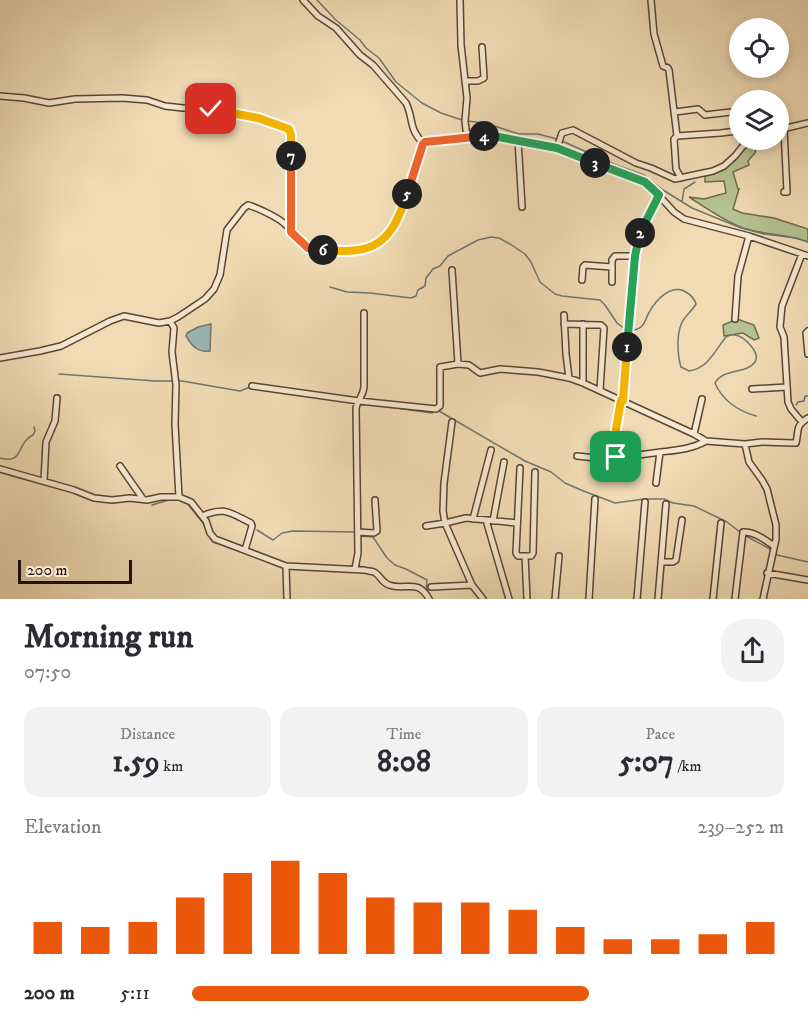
<!DOCTYPE html>
<meta charset="utf-8">
<style>
body{margin:0;font-family:"IM FELL DW Pica",serif;background:#f2f2f3;color:#2b2b33;height:100vh;display:flex;flex-direction:column;font-size:22px;white-space:nowrap}
*{box-sizing:border-box;margin:0}
p{font-size:20px;color:#7c7c81}
.icon{flex:none;width:33px;height:33px;fill:none;stroke:currentColor;stroke-width:2;stroke-linecap:round;stroke-linejoin:round}
.map{position:relative;height:599px;overflow:hidden}
.drawer{display:flex;flex-direction:column;background:#fff;flex:1}
.drawer>*{flex:none}
.buttons{position:absolute;left:729px;top:18px;display:grid;gap:12px}
.buttons a{display:grid;place-items:center;width:60px;height:60px;border-radius:50%;background:#fff;box-shadow:0 3px 9px #0003;font-size:30px}
.scale{position:absolute;left:18px;bottom:15px;width:114px;box-sizing:border-box;padding-left:6px;border:3px solid #28130b;border-top:0;font-size:16px;line-height:21px;white-space:nowrap;color:#28130b;-webkit-text-stroke:4px #f5e8ce;paint-order:stroke}
.pin{position:absolute;display:grid;place-items:center;width:51px;height:51px;color:#fff;margin:-26px;border-radius:12px;box-shadow:0 3px 9px #0006}
.km{position:absolute;width:30px;height:30px;margin:-15px;border-radius:50%;background:#222;color:#fff;font-size:16px;line-height:30px;text-align:center}
.round{display:grid;place-items:center;flex:none;width:63px;height:63px;border-radius:24px;background:#f2f2f3}
.head{display:flex;align-items:center;justify-content:space-between;height:102px;padding:0 24px}
h1{font-size:33px;font-weight:700;line-height:45px}
.metrics{display:grid;grid-template-columns:repeat(3,1fr);gap:9px;height:102px;padding:6px 24px}
.metrics div{display:grid;align-content:center;border-radius:15px;background:#f2f2f3;text-align:center}
.metrics b{font-size:30px;font-weight:700}
.metrics small{font-size:16px;font-weight:400}
.metrics p{font-size:16px}
.chart{height:168px;padding:12px 24px}
.chart p{display:flex;justify-content:space-between}
.chart svg{width:100%;height:108px;margin-top:6px;stroke:#ea580c;stroke-width:6}
ul{padding:0 24px;list-style:none;font-size:20px}
li{display:grid;grid-template-columns:96px 72px 1fr;align-items:center;height:45px}
li i{height:15px;border-radius:8px;background:#ea580c}
.map>svg:first-child{display:block}
</style>
<div class="map">
<svg width="808" height="599" viewBox="0 0 808 599">
<rect width="100%" height="100%" fill="#f0dbb4"/>
<filter id="stains"><feTurbulence type="fractalNoise" baseFrequency=".00333" numOctaves="4"/><feColorMatrix values="0 0 0 0 .2 0 0 0 0 .09 0 0 0 0 .02 0 0 0 .5 -.17"/></filter>
<radialGradient id="worn" r=".72"><stop offset=".6" stop-color="#630" stop-opacity="0"/><stop offset="1" stop-color="#630" stop-opacity=".3"/></radialGradient>
<!-- green -->
<path fill="#b5c190" stroke="#6e6a4e" stroke-width="1.5" d="M 753,140 L 765,140 L 757,142 L 755,153 L 748,161 L 749,165 L 733,172 L 738,189 L 739,189 L 733,209 L 742,213 L 774,218 L 808,229 L 808,242 C 787,234 764,235 743,228 C 724,221 706,208 689,197 L 704,199 L 726,193 L 724,181 L 705,182 L 705,172 L 724,166 Z
M 737,319 L 754,325 L 759,338 L 754,340 L 743,333 L 724,336 L 723,325 Z"/>
<!-- water -->
<path fill="#9cb9b4" stroke="#6e7770" stroke-width="1.5" d="M 211,324 L 210,351 C 198,353 192,346 186,336 L 187,333 L 198,327 Z"/>
<g fill="none" stroke-linecap="round" stroke-linejoin="round">
<!-- stream -->
<path stroke="#6e7770" stroke-width="1.5" d="M 317,0 L 336,20 L 360,40 L 366,48 L 379,58 L 396,82 L 422,103 L 441,113 L 462,120 L 488,124 L 519,134 L 538,134 L 557,139
M 562,141 L 616,165 L 644,175 L 663,190 L 692,208 L 741,228 L 764,234 L 796,238 L 808,242
M 682,202 L 684,189 L 695,182
M 330,287 L 347,292 L 370,293 L 411,298 L 416,296 L 418,290 L 425,286 L 426,278 L 433,269 L 440,266 L 448,256 L 478,240 L 491,237 L 499,238 L 510,244 L 525,254 L 531,262 L 540,282 L 555,294 L 562,296 L 600,300 L 605,305 L 617,323 L 625,329
M 632,331 C 634,330 639,329 641,327 C 646,323 646,316 650,311 C 656,300 670,285 684,291 C 690,294 694,297 696,304 C 693,309 688,314 684,319 C 676,330 677,354 681,367 L 689,371 C 709,368 715,350 726,337 C 730,335 731,334 735,335 C 744,336 761,353 755,362 C 747,374 723,368 715,383 C 722,400 738,411 756,416
M 59,374 L 155,381 L 182,381 L 240,391 L 250,387
M 285,393 L 313,397
M 367,404 L 432,413 L 435,410
M 796,405 L 798,402 L 804,401 L 805,396 L 808,396
M 439,411 L 525,461 L 551,472 L 565,483 L 581,490 L 615,503 L 644,499 L 664,499 L 673,503 L 694,506 L 727,522 L 740,532
M 0,458 C 24,465 16,443 33,435 L 35,431 L 34,427
M 186,502 L 203,523 L 207,532 L 213,542 L 253,556
M 152,505 L 169,500 L 182,500
M 257,530 L 273,540 L 282,533 L 293,531 L 356,532
M 361,536 L 373,537 L 387,558 L 395,565 L 406,569 L 427,580 L 426,589 L 428,592
M 746,536 L 770,549
M 774,553 L 777,555 L 808,562"/>
<defs>
<path id="minor" d="M 303,0 L 318,16 L 336,28 L 360,55 L 373,65 L 406,103 C 414,119 408,129 424,144
M 460,0 L 461,45 L 467,98 L 465,121 L 467,138
M 651,0 L 654,34 L 663,66 L 668,68 L 669,70 L 677,136 L 721,133 L 736,131 L 740,132
M 465,81 L 478,81 L 484,78 L 482,47
M 0,96 L 24,98 L 49,103 L 75,99 L 122,98 L 147,100 L 165,106 L 183,108 L 211,109 L 258,118 L 289,129 L 291,135 L 291,232
M 675,112 L 698,109 L 705,115 L 731,112 L 737,115 L 740,132
M 778,130 L 808,123
M 677,136 L 674,139 L 676,169 L 681,178
M 518,140 L 522,207
M 557,148 L 562,133 L 573,130 L 636,163 L 651,168 L 675,179 L 713,171 L 724,166 L 735,156 L 743,146 L 754,140
M 784,192 L 787,192 L 784,129
M 612,266 L 612,282
M 452,270 L 458,364 L 469,365 L 480,373 L 500,369 L 538,372 L 569,378 L 583,383 L 694,434 L 706,441 C 692,449 677,450 661,452 C 633,456 605,460 577,456
M 582,280 L 583,267 L 585,265 L 612,267 L 612,260 L 615,256 L 635,256
M 564,315 L 566,354 L 569,378
M 735,319 L 738,276 L 749,236
M 170,321 L 174,328 L 172,352 L 176,385 L 175,424 L 179,497
M 564,324 L 601,325 L 604,328 L 600,390
M 808,331 L 806,333 L 808,354
M 0,358 L 40,351 L 61,346 L 110,321 L 124,316 L 159,323 L 170,321 L 178,317 L 205,299 L 214,289 L 220,275 L 227,230 L 244,208 L 248,205 C 258,208 277,217 285,224 C 293,231 298,241 307,247 C 315,252 330,251 339,251 C 352,251 367,250 379,243 C 402,229 415,169 424,144 L 427,141 L 493,136 L 518,140 L 557,148 L 645,182 L 652,188 L 674,212 L 684,219 L 749,236 L 808,256
M 583,383 L 583,324
M 252,386 L 359,401 L 436,409 L 440,406 L 440,367 L 458,364
M 752,389 L 787,387
M 623,401 L 625,361 L 636,247 L 638,236 L 659,195
M 452,422 L 444,483 L 443,511 L 445,523 L 472,585 L 483,599
M 802,422 L 791,409 L 788,402 L 784,337 L 780,327 L 782,306 L 802,254
M 694,434 L 702,399
M 706,441 L 745,444 L 762,442 L 793,443 L 796,443 C 799,430 795,426 808,418
M 745,444 L 749,462 L 762,480 L 767,489 L 776,525 L 776,539 L 763,599
M 616,457 L 616,429 L 621,400
M 120,466 L 143,499
M 520,468 L 516,553 L 518,556 L 525,556
M 0,469 L 74,490 L 94,498 L 112,500 L 130,498 L 147,500 L 161,497 L 179,497 L 191,502 L 206,521 L 210,533 L 215,539 L 286,566 L 364,570 C 367,571 371,571 374,572 C 380,575 382,583 389,585 C 405,591 418,578 429,599
M 44,481 L 46,442 L 55,421 L 57,398
M 656,483 L 660,452
M 202,516 C 225,506 230,513 251,523 L 252,526 L 245,550
M 473,519 L 491,450
M 486,520 L 509,599
M 493,521 L 504,462
M 426,526 L 445,523 L 466,518 L 517,523
M 358,532 L 374,533 L 377,531 L 375,500
M 661,562 L 673,562 L 676,560 L 682,520
M 286,566 L 287,599
M 355,569 L 358,553 L 356,408 C 358,399 363,397 364,387 L 364,313
M 767,573 L 808,580
M 431,587 L 472,585
M 527,599 L 525,556 L 531,556 L 533,553 L 535,472
M 555,599 L 559,556
M 589,599 L 595,499
M 637,599 L 645,502
M 658,599 L 666,504
M 713,599 L 721,523
M 735,599 L 743,532 C 754,531 765,540 774,546"/>
</defs>
<!-- minor casing -->
<use href="#minor" stroke="#5a4535" stroke-width="8"/>
<!-- minor -->
<use href="#minor" stroke="#f5e8ce" stroke-width="5"/>
</g>
<g fill="none" stroke-linecap="round" stroke-linejoin="round">
<defs>
<path id="split-1" d="M 616,457 L 616,429 L 621,400 L 623,401 L 627,347"/>
<path id="split-2" d="M 627,347 L 635,256 L 640,233"/>
<path id="split-3" d="M 595,163 L 645,182 L 659,195 L 640,233"/>
<path id="split-4" d="M 484,136 L 493,136 L 557,148 L 595,163"/>
<path id="split-5" d="M 407,194 L 423,144 L 425,142 L 484,136"/>
<path id="split-6" d="M 323,250 C 376,255 391,243 407,194"/>
<path id="split-7" d="M 291,156 L 291,232 L 308,248 L 323,250"/>
<path id="split-8" d="M 211,109 L 258,118 L 289,129 L 291,135 L 291,156"/>
</defs>
<!-- split-1 casing -->
<use href="#split-1" stroke="#fff" stroke-width="12"/>
<!-- split-2 casing -->
<use href="#split-2" stroke="#fff" stroke-width="12"/>
<!-- split-3 casing -->
<use href="#split-3" stroke="#fff" stroke-width="12"/>
<!-- split-4 casing -->
<use href="#split-4" stroke="#fff" stroke-width="12"/>
<!-- split-5 casing -->
<use href="#split-5" stroke="#fff" stroke-width="12"/>
<!-- split-6 casing -->
<use href="#split-6" stroke="#fff" stroke-width="12"/>
<!-- split-7 casing -->
<use href="#split-7" stroke="#fff" stroke-width="12"/>
<!-- split-8 casing -->
<use href="#split-8" stroke="#fff" stroke-width="12"/>
<!-- split-1 -->
<use href="#split-1" stroke="#f5b400" stroke-width="8"/>
<!-- split-2 -->
<use href="#split-2" stroke="#22a559" stroke-width="8"/>
<!-- split-3 -->
<use href="#split-3" stroke="#22a559" stroke-width="8"/>
<!-- split-4 -->
<use href="#split-4" stroke="#22a559" stroke-width="8"/>
<!-- split-5 -->
<use href="#split-5" stroke="#f0652b" stroke-width="8"/>
<!-- split-6 -->
<use href="#split-6" stroke="#f5b400" stroke-width="8"/>
<!-- split-7 -->
<use href="#split-7" stroke="#f0652b" stroke-width="8"/>
<!-- split-8 -->
<use href="#split-8" stroke="#f5b400" stroke-width="8"/>
</g>
<rect width="100%" height="100%" filter="url(#stains)"/>
<rect width="100%" height="100%" fill="url(#worn)"/>
</svg>
<div class="buttons">
<a><svg class="icon" aria-label="locate" viewBox="0 0 24 24"><circle cx="12" cy="12" r="6"/><path d="M12 2v4M12 18v4M2 12h4M18 12h4"/></svg></a>
<a><svg class="icon" aria-label="layers" viewBox="0 0 24 24"><path d="M12 4l9 5-9 5-9-5zM3 14l9 5 9-5"/></svg></a>
</div>
<div class="scale">200 m</div>
<div class="pin" style="left:616px;top:457px;background:#1e9e55"><svg class="icon" aria-label="arrive" viewBox="0 0 24 24"><path d="M6 21V4h12l-3 4 3 4H6"/></svg></div>
<div class="pin" style="left:211px;top:109px;background:#d93025"><svg class="icon" aria-label="check" viewBox="0 0 24 24"><path d="M5 12l5 5 9-10"/></svg></div>
<b class="km" style="left:627px;top:347px">1</b>
<b class="km" style="left:640px;top:233px">2</b>
<b class="km" style="left:595px;top:163px">3</b>
<b class="km" style="left:484px;top:136px">4</b>
<b class="km" style="left:407px;top:194px">5</b>
<b class="km" style="left:323px;top:250px">6</b>
<b class="km" style="left:291px;top:156px">7</b>
</div>
<section class="drawer">
<div class="head"><div><h1>Morning run</h1><p>07:50</p></div><a class="round"><svg class="icon" aria-label="share" viewBox="0 0 24 24"><path d="M12 15V3M7 8l5-5 5 5M5 13v7h14v-7"/></svg></a></div>
<div class="metrics">
<div><p>Distance</p><b>1.59<small> km</small></b></div>
<div><p>Time</p><b>8:08</b></div>
<div><p>Pace</p><b>5:07<small> /km</small></b></div>
</div>
<div class="chart"><p><span>Elevation</span>239–252 m</p>
<svg viewBox="0 0 160 44" preserveAspectRatio="none"><path d="M5 44V31M15 44V33M25 44V31M35 44V21M45 44V11M55 44V6M65 44V11M75 44V21M85 44V23M95 44V23M105 44V26M115 44V33M125 44V38M135 44V38M145 44V36M155 44V31"/></svg>
</div>
<ul>
<li><b>200 m</b>5:11<i style="width:67%"></i></li>
</ul>
</section>
